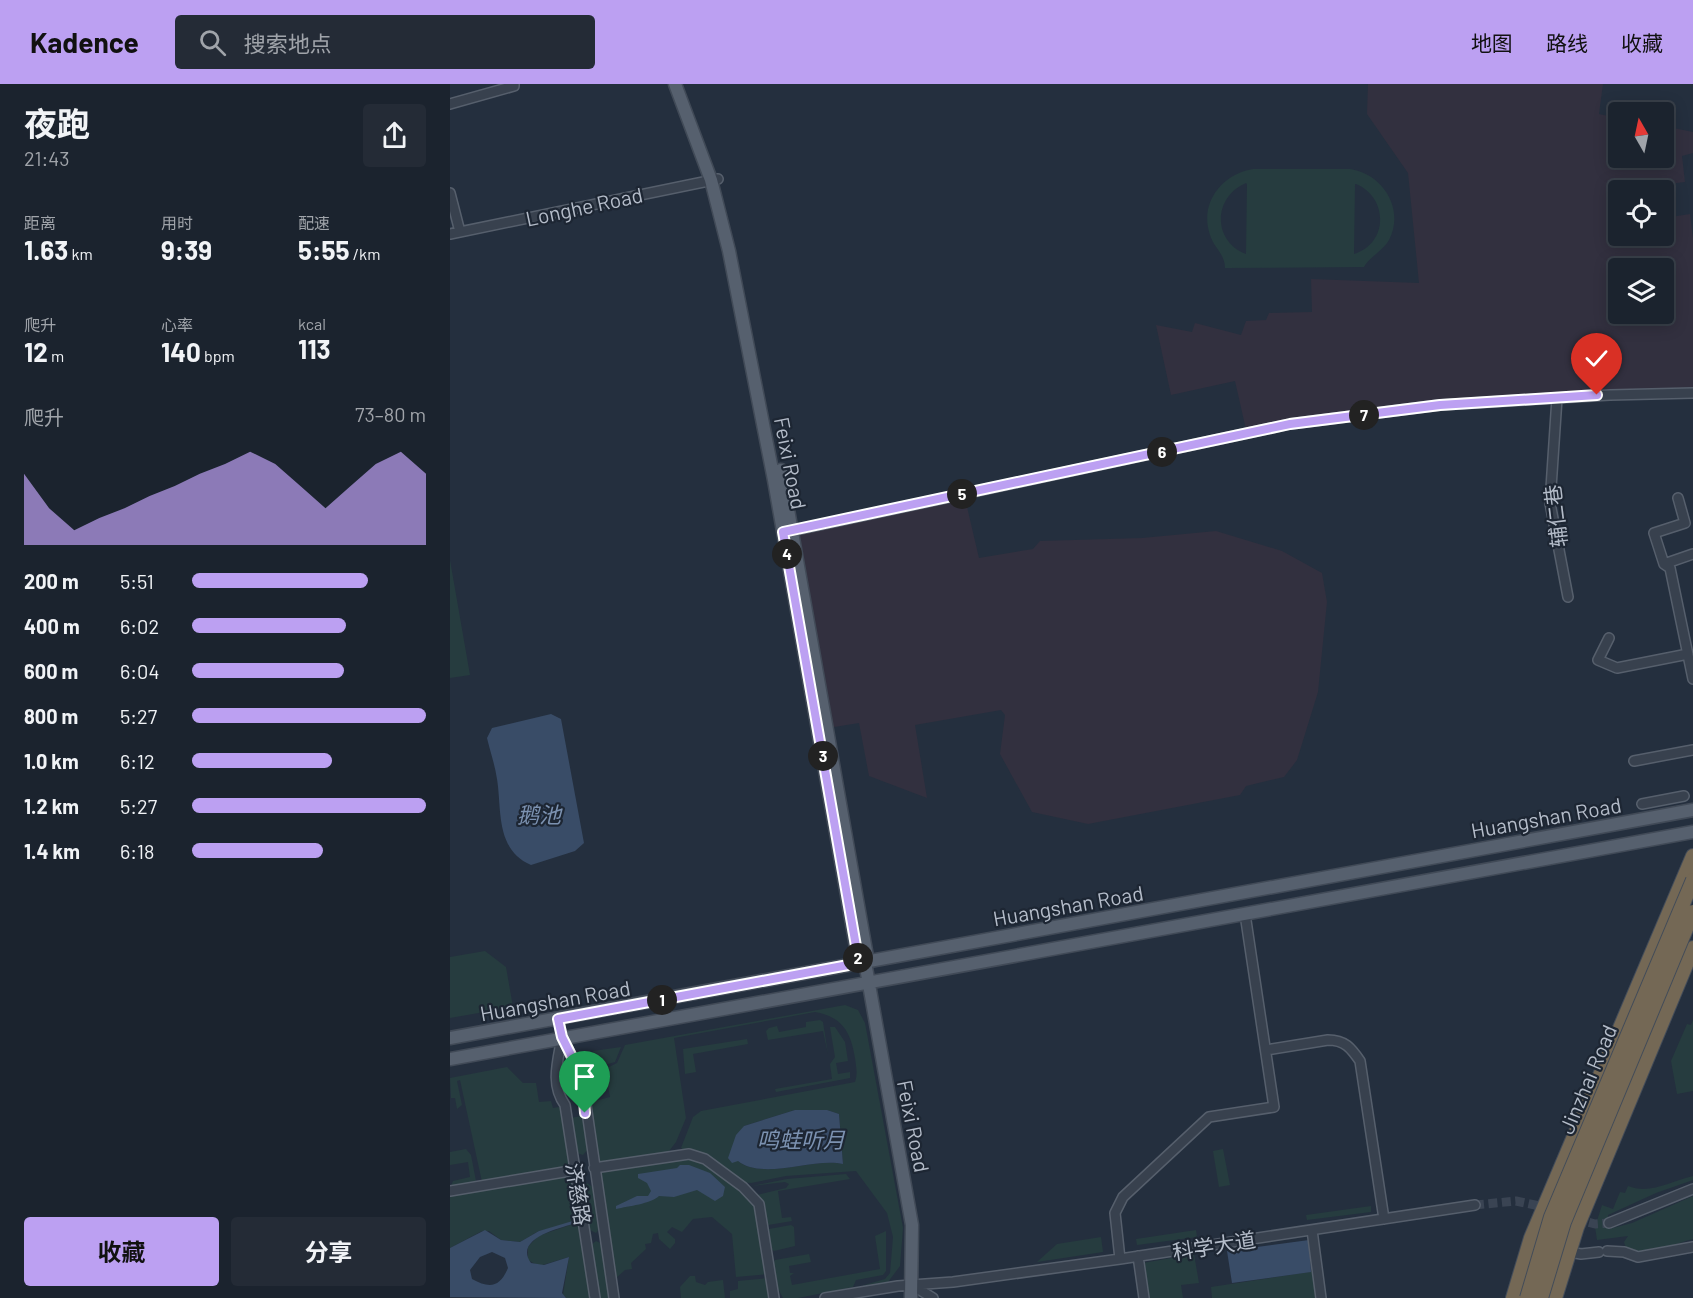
<!DOCTYPE html>
<html lang="zh">
<meta charset="utf-8">
<style>
body{margin:0;font-family:Barlow,"Noto Sans SC",sans-serif;background:#242b36;color:#f1f3f6;height:100vh;display:flex;flex-direction:column;font-size:22px;white-space:nowrap}
*{box-sizing:border-box;margin:0}
p{font-size:20px;color:#a0a4aa}
.icon{flex:none;width:33px;height:33px;fill:none;stroke:currentColor;stroke-width:2;stroke-linecap:round;stroke-linejoin:round}
.map{position:relative;flex:1;overflow:hidden}
.sheet{display:flex;flex-direction:column;background:#1b232e;width:450px}
.sheet>*{flex:none}
.needle{width:39px;rotate:351deg}
.tools{position:absolute;left:1158px;top:18px;display:grid;gap:12px}
.tools a{display:grid;place-items:center;width:66px;height:66px;border-radius:6px;background:#1b232e;box-shadow:0 3px 15px #0003,0 0 0 2px #39404a;font-size:30px}
.pin{position:absolute;display:grid;place-items:center;width:51px;height:51px;color:#fff;margin:-62px -26px;border-radius:50% 50% 50% 0;rotate:-45deg;box-shadow:0 0 6px #0007}
.pin .icon{rotate:45deg}
.km{position:absolute;width:30px;height:30px;margin:-15px;border-radius:50%;background:#222;color:#fff;font-size:16px;line-height:30px;text-align:center}
.round{display:grid;place-items:center;flex:none;width:63px;height:63px;border-radius:6px;background:#242b36}
.summary{display:flex;align-items:center;justify-content:space-between;height:102px;padding:0 24px}
h1{font-size:33px;font-weight:700;line-height:45px}
.figures{display:grid;grid-template-columns:repeat(3,1fr);gap:9px;height:102px;padding:6px 24px}
.figures div{display:grid;align-content:center}
.figures b{font-size:26px;font-weight:700}
.figures small{font-size:16px;font-weight:400}
.figures p{font-size:16px}
.chart{height:168px;padding:12px 24px}
.chart p{display:flex;justify-content:space-between}
.chart svg{width:100%;height:108px;margin-top:6px;fill:#bca0f2;opacity:.7}
.button{display:flex;gap:12px;margin-top:auto;padding:12px 24px}
.button a{flex:1;height:69px;border-radius:6px;background:#bca0f2;color:#111;font-size:24px;font-weight:700;line-height:69px;text-align:center}
.button a+a{background:#242b36;color:#f1f3f6}
ul{padding:0 24px;list-style:none;font-size:20px}
li{display:grid;grid-template-columns:96px 72px 1fr;align-items:center;height:45px}
li i{height:15px;border-radius:8px;background:#bca0f2}
header{display:flex;align-items:center;gap:36px;box-sizing:border-box;height:84px;padding:0 30px;background:#bca0f2;color:#111}
header strong{font-size:28px}
nav{display:flex;gap:33px;margin-inline-start:auto;font-size:21px}
.search{width:420px;height:54px;background:#242b36;display:flex;align-items:center;gap:15px;box-sizing:border-box;padding:0 21px;border-radius:6px;color:#a0a4aa;font-size:22px}
main{display:flex;flex:1;min-height:0}
.map>svg:first-child{display:block}
</style>
<header>
<strong>Kadence</strong>
<div class="search"><svg class="icon" aria-label="search" viewBox="0 0 24 24"><circle cx="10" cy="10" r="6"/><path d="M15 15l6 6"/></svg>搜索地点</div>
<nav><a>地图</a><a>路线</a><a>收藏</a></nav>
</header>
<main>
<section class="sheet">
<div class="summary"><div><h1>夜跑</h1><p>21:43</p></div><a class="round"><svg class="icon" aria-label="share" viewBox="0 0 24 24"><path d="M12 15V3M7 8l5-5 5 5M5 13v7h14v-7"/></svg></a></div>
<div class="figures">
<div><p>距离</p><b>1.63<small> km</small></b></div>
<div><p>用时</p><b>9:39</b></div>
<div><p>配速</p><b>5:55<small> /km</small></b></div>
</div>
<div class="figures">
<div><p>爬升</p><b>12<small> m</small></b></div>
<div><p>心率</p><b>140<small> bpm</small></b></div>
<div><p>kcal</p><b>113</b></div>
</div>
<div class="chart"><p><span>爬升</span>73–80 m</p>
<svg viewBox="0 0 160 44" preserveAspectRatio="none"><path d="M0 44V15L10 29L20 38L30 33L40 29L50 24L60 20L70 15L80 11L90 6L100 11L110 20L120 29L130 20L140 11L150 6L160 15V44z"/></svg>
</div>
<ul>
<li><b>200 m</b>5:51<i style="width:75%"></i></li>
<li><b>400 m</b>6:02<i style="width:66%"></i></li>
<li><b>600 m</b>6:04<i style="width:65%"></i></li>
<li><b>800 m</b>5:27<i style="width:100%"></i></li>
<li><b>1.0 km</b>6:12<i style="width:60%"></i></li>
<li><b>1.2 km</b>5:27<i style="width:100%"></i></li>
<li><b>1.4 km</b>6:18<i style="width:56%"></i></li>
</ul>
<div class="button"><a>收藏</a><a>分享</a></div>
</section>
<div class="map">
<svg width="1243" height="1214" viewBox="0 0 1243 1214">
<rect width="100%" height="100%" fill="#242f3e"/>
<!-- medical -->
<path fill="#32303f" fill-rule="evenodd" d="M 918,0 L 1153,0 L 1149,30 L 1168,34 L 1168,74 L 1214,74 L 1214,42 L 1243,48 L 1243,69 L 1232,72 L 1235,98 L 1168,106 L 1168,152 L 1214,152 L 1214,134 L 1240,130 L 1243,154 L 1243,309 L 990,321 L 797,350 L 785,297 L 721,311 L 706,241 L 742,248 L 745,239 L 791,251 L 796,237 L 816,236 L 819,229 L 862,228 L 861,195 L 969,199 L 958,89 L 917,30 ZM 1168,184 L 1214,184 L 1214,230 L 1168,230 Z
M 514,410 L 529,474 L 583,465 L 590,457 L 692,454 L 766,447 L 832,467 L 872,489 L 877,518 L 868,608 L 847,676 L 834,693 L 796,702 L 790,711 L 638,740 L 582,728 L 550,670 L 555,631 L 551,626 L 465,641 L 477,714 L 419,692 L 409,639 L 378,644 L 342,447 Z"/>
<!-- green -->
<path fill="#263c3f" fill-rule="evenodd" d="M 803,85 L 900,85 C 933,90 955,125 939,156 C 933,167 918,174 914,183 L 775,184 C 775,170 764,164 760,151 C 749,119 772,90 803,85 ZM 796,99 L 797,100 L 796,170 C 762,157 763,113 796,99 ZM 798,99 L 906,100 C 938,113 939,159 904,170 L 905,100 Z
M 0,476 L 20,591 L 0,594 Z
M 35,867 L 56,883 L 63,923 L 0,934 L 0,873 Z
M 395,921 L 408,926 L 415,939 L 453,1144 L 450,1182 L 438,1198 L 411,1202 L 435,1195 L 440,1189 L 443,1153 L 437,1129 L 406,1087 L 336,1092 L 301,1099 L 292,1098 L 231,1064 L 243,1033 L 251,1027 L 405,998 C 408,989 406,983 405,974 C 401,949 393,933 365,928 L 224,954 L 236,1034 L 226,1058 L 216,1071 L 152,1079 L 147,1076 L 137,1019 L 160,1013 L 155,985 L 167,979 L 175,961 ZM 345,1026 L 377,1026 L 389,1030 L 393,1080 C 364,1073 313,1097 288,1077 L 294,1042 Z
M 370,936 L 373,938 L 378,970 L 373,947 L 318,956 L 316,947 L 319,944 L 327,942 L 329,948 L 356,943 L 356,938 Z
M 1243,936 L 1243,1007 L 1227,1010 L 1221,977 L 1237,940 L 1241,941 Z
M 380,943 L 385,943 L 395,958 L 398,977 L 386,979 L 388,990 L 400,988 L 400,994 L 326,1008 L 325,1005 L 382,995 L 380,980 L 385,973 Z
M 297,955 L 298,960 L 243,970 L 246,988 L 235,990 L 233,965 Z
M 171,963 L 165,978 L 147,983 L 143,967 Z
M 57,983 L 73,999 L 86,999 L 89,1018 L 101,1017 L 103,1024 L 109,1023 L 113,1028 L 120,1079 L 115,1085 L 32,1098 L 10,996 L 7,997 L 12,1021 L 7,1025 L 5,1014 L 1,1014 L 0,994 Z
M 132,1032 L 138,1065 L 133,1071 L 127,1069 L 120,1034 Z
M 16,1065 L 21,1071 L 26,1097 L 0,1104 L 3,1097 L 20,1093 L 18,1078 L 0,1081 L 0,1068 Z
M 773,1065 L 780,1101 L 769,1103 L 763,1067 Z
M 237,1073 L 250,1075 L 300,1112 L 307,1124 L 318,1190 L 286,1193 L 282,1150 L 262,1133 L 243,1135 L 232,1148 L 222,1143 L 217,1148 L 225,1155 L 225,1159 L 220,1165 L 209,1155 L 208,1149 L 203,1150 L 201,1159 L 195,1160 L 196,1165 L 181,1179 L 182,1185 L 175,1186 L 166,1194 L 167,1214 L 149,1091 L 154,1087 Z
M 396,1090 L 400,1095 L 328,1107 L 332,1134 L 341,1133 L 342,1137 L 318,1141 L 307,1111 L 336,1104 L 339,1100 L 335,1098 L 302,1102 L 337,1095 Z
M 119,1091 L 124,1094 L 142,1214 L 116,1214 L 113,1211 L 119,1173 L 89,1182 L 78,1176 L 78,1163 L 88,1152 L 126,1139 L 89,1147 L 70,1158 L 51,1156 L 39,1147 L 32,1147 L 0,1164 L 0,1111 Z
M 1243,1092 L 1243,1096 L 1206,1109 L 1158,1131 L 1159,1145 L 1182,1139 L 1243,1112 L 1243,1155 C 1224,1160 1194,1174 1176,1164 L 1174,1158 L 1178,1152 L 1147,1156 L 1145,1143 L 1152,1121 L 1163,1125 L 1170,1108 L 1175,1109 L 1178,1102 C 1200,1111 1221,1097 1243,1092 Z
M 137,1099 L 144,1104 L 150,1144 L 146,1149 L 138,1145 L 132,1105 Z
M 921,1122 L 921,1128 L 857,1136 L 856,1131 Z
M 341,1141 L 344,1143 L 345,1162 L 324,1167 L 320,1164 L 319,1145 Z
M 746,1146 L 747,1153 L 687,1161 L 686,1155 Z
M 436,1147 L 436,1187 L 433,1191 L 406,1196 L 403,1203 L 348,1214 L 333,1214 L 327,1203 L 323,1179 L 325,1176 L 359,1170 L 361,1178 L 339,1182 L 340,1189 L 344,1189 L 340,1192 L 342,1201 L 430,1185 L 425,1152 Z
M 651,1153 L 653,1168 L 587,1178 L 607,1160 Z
M 146,1157 L 152,1160 L 161,1214 L 148,1214 L 140,1162 Z
M 744,1170 L 749,1199 L 731,1201 L 733,1214 L 697,1214 L 693,1179 Z
M 872,1186 L 876,1214 L 762,1214 L 761,1203 Z
M 240,1192 L 245,1192 L 246,1198 L 255,1201 L 258,1198 L 273,1196 L 275,1214 L 231,1214 L 230,1203 Z
M 318,1194 L 321,1214 L 280,1214 L 280,1207 L 288,1205 L 288,1197 Z"/>
<!-- water -->
<path fill="#394c67" fill-rule="evenodd" d="M 101,630 L 111,635 L 134,759 L 125,767 L 81,781 C 45,765 52,726 47,695 C 45,681 40,667 37,654 L 42,644 Z
M 345,1026 L 377,1026 L 389,1030 L 393,1080 C 364,1073 313,1097 288,1077 L 282,1079 L 278,1074 L 286,1051 L 294,1042 Z
M 230,1081 L 239,1081 L 260,1089 L 275,1103 L 273,1112 L 265,1117 L 247,1106 L 224,1113 L 209,1112 C 200,1120 179,1122 166,1125 L 166,1122 L 187,1112 L 198,1112 L 201,1107 L 197,1099 L 188,1094 L 188,1090 L 227,1084 Z
M 126,1136 L 126,1139 C 111,1144 63,1154 81,1179 L 94,1181 L 119,1173 L 112,1209 L 116,1214 L 0,1213 L 0,1164 L 35,1146 L 51,1156 L 70,1158 L 89,1147 ZM 42,1168 L 55,1174 L 58,1184 C 50,1203 40,1205 22,1195 L 20,1186 L 30,1173 Z
M 859,1156 L 861,1188 L 782,1199 L 777,1167 Z"/>
<g fill="none" stroke-linecap="round" stroke-linejoin="round">
<!-- minor-tunnel -->
<path stroke="#3a4453" stroke-width="9" stroke-dasharray="9 4.5" stroke-linecap="butt" d="M 1025,1121 L 1066,1117 L 1099,1124
M 1126,1135 L 1145,1140 L 1159,1139"/>
<defs>
<path id="minor" d="M 0,20 L 64,2 L 64,0
M 0,109 L 10,148
M 0,150 L 268,95
M 1107,314 L 1100,419 L 1118,513
M 1228,414 L 1235,439 L 1204,449 L 1214,480 L 1220,484 L 1243,595
M 337,448 L 840,340 L 990,321 L 1160,311 L 1243,309
M 1214,480 L 1243,470
M 1159,554 L 1148,576 L 1167,584 L 1238,570
M 1184,677 L 1243,666
M 1192,720 L 1234,712
M 108,935 L 112,953 L 132,993 L 164,1214
M 112,953 C 108,977 100,1000 115,1021 L 145,1214
M 816,966 L 878,956 C 895,956 901,964 910,977 L 934,1135
M 144,1084 L 239,1070 L 255,1075 L 293,1103 L 309,1120 L 324,1214
M 0,1107 L 126,1086
M 1159,1139 L 1243,1105
M 862,1146 L 871,1214
M 1114,1167 L 1131,1170 L 1149,1168
M 1157,1167 L 1174,1168 L 1188,1173 L 1243,1163
M 688,1172 L 694,1214
M 670,1175 L 665,1129 L 673,1113 L 759,1033 L 824,1023 L 795,830
M 462,1201 L 483,1214
M 375,1214 L 448,1202 L 503,1198 L 670,1175 L 1025,1121"/>
<path id="major" d="M 225,0 L 261,96 L 279,167 L 324,396 L 409,880
M 331,386 L 418,878
M 415,878 L 462,1141 L 461,1214
M 0,954 L 1243,726
M 0,975 L 1243,748"/>
<path id="highway" d="M 1063,1214 L 1081,1154 L 1243,772
M 1105,1214 L 1127,1143 L 1243,864"/>
</defs>
<!-- minor casing -->
<use href="#minor" stroke="#565f6c" stroke-width="12"/>
<!-- major casing -->
<use href="#major" stroke="#414a57" stroke-width="15"/>
<!-- highway casing -->
<use href="#highway" stroke="#434c59" stroke-width="16"/>
<!-- minor -->
<use href="#minor" stroke="#38414e" stroke-width="9"/>
<!-- major -->
<use href="#major" stroke="#56606e" stroke-width="12"/>
<!-- highway -->
<use href="#highway" stroke="#746855" stroke-width="14"/>
<defs>
<path id="highway-bridge" d="M 1077,1214 L 1101,1133 L 1243,796
M 1091,1214 L 1114,1138 L 1243,828"/>
</defs>
<!-- highway-bridge casing -->
<use href="#highway-bridge" stroke="#434c59" stroke-width="16" stroke-linecap="butt"/>
<!-- highway-bridge -->
<use href="#highway-bridge" stroke="#746855" stroke-width="14"/>
</g>
<g fill="none" stroke-linecap="round" stroke-linejoin="round">
<defs>
<path id="route" d="M 135,1029 L 132,993 L 112,953 L 108,935 L 409,879 L 333,448 L 840,340 L 990,321 L 1147,311"/>
</defs>
<!-- route casing -->
<use href="#route" stroke="#fff" stroke-width="12"/>
<!-- route -->
<use href="#route" stroke="#bca0f2" stroke-width="8"/>
</g>
<g text-anchor="middle" dominant-baseline="central" stroke-width="4.5" stroke-linejoin="round" paint-order="stroke">
<!-- street labels -->
<g font-size="21" fill="#b4bcc9" stroke="#1d2633">
<text transform="translate(134 122) rotate(-12)">Longhe Road</text>
<text transform="translate(341 379) rotate(79)">Feixi Road</text>
<text transform="translate(1105 432) rotate(-97)">辅仁巷</text>
<text transform="translate(1096 733) rotate(-10)">Huangshan Road</text>
<text transform="translate(618 821) rotate(-10)">Huangshan Road</text>
<text transform="translate(105 916) rotate(-10)">Huangshan Road</text>
<text transform="translate(1137 995) rotate(-67)">Jinzhai Road</text>
<text transform="translate(464 1042) rotate(79)">Feixi Road</text>
<text transform="translate(129 1110) rotate(81)">济慈路</text>
<text transform="translate(764 1161) rotate(-9)">科学大道</text>
</g>
<!-- water labels -->
<g font-size="22" font-style="italic" fill="#7c92b1" stroke="#1d2633">
<text x="89" y="730">鹅池</text>
<text x="351" y="1055">鸣蛙听月</text>
</g>
</g>
</svg>
<div class="tools">
<a><svg class="needle" viewBox="-14 -14 28 28"><path d="M0-13l5 13h-10z" fill="#e53935"/><path d="M0 13l5-13h-10z" fill="#a0a4aa"/></svg></a>
<a><svg class="icon" aria-label="locate" viewBox="0 0 24 24"><circle cx="12" cy="12" r="6"/><path d="M12 2v4M12 18v4M2 12h4M18 12h4"/></svg></a>
<a><svg class="icon" aria-label="layers" viewBox="0 0 24 24"><path d="M12 4l9 5-9 5-9-5zM3 14l9 5 9-5"/></svg></a>
</div>
<div class="pin" style="left:135px;top:1029px;background:#1e9e55"><svg class="icon" aria-label="arrive" viewBox="0 0 24 24"><path d="M6 21V4h12l-3 4 3 4H6"/></svg></div>
<div class="pin" style="left:1147px;top:311px;background:#d93025"><svg class="icon" aria-label="check" viewBox="0 0 24 24"><path d="M5 12l5 5 9-10"/></svg></div>
<b class="km" style="left:212px;top:916px">1</b>
<b class="km" style="left:408px;top:874px">2</b>
<b class="km" style="left:373px;top:672px">3</b>
<b class="km" style="left:337px;top:470px">4</b>
<b class="km" style="left:512px;top:410px">5</b>
<b class="km" style="left:712px;top:368px">6</b>
<b class="km" style="left:914px;top:331px">7</b>
</div>
</main>
